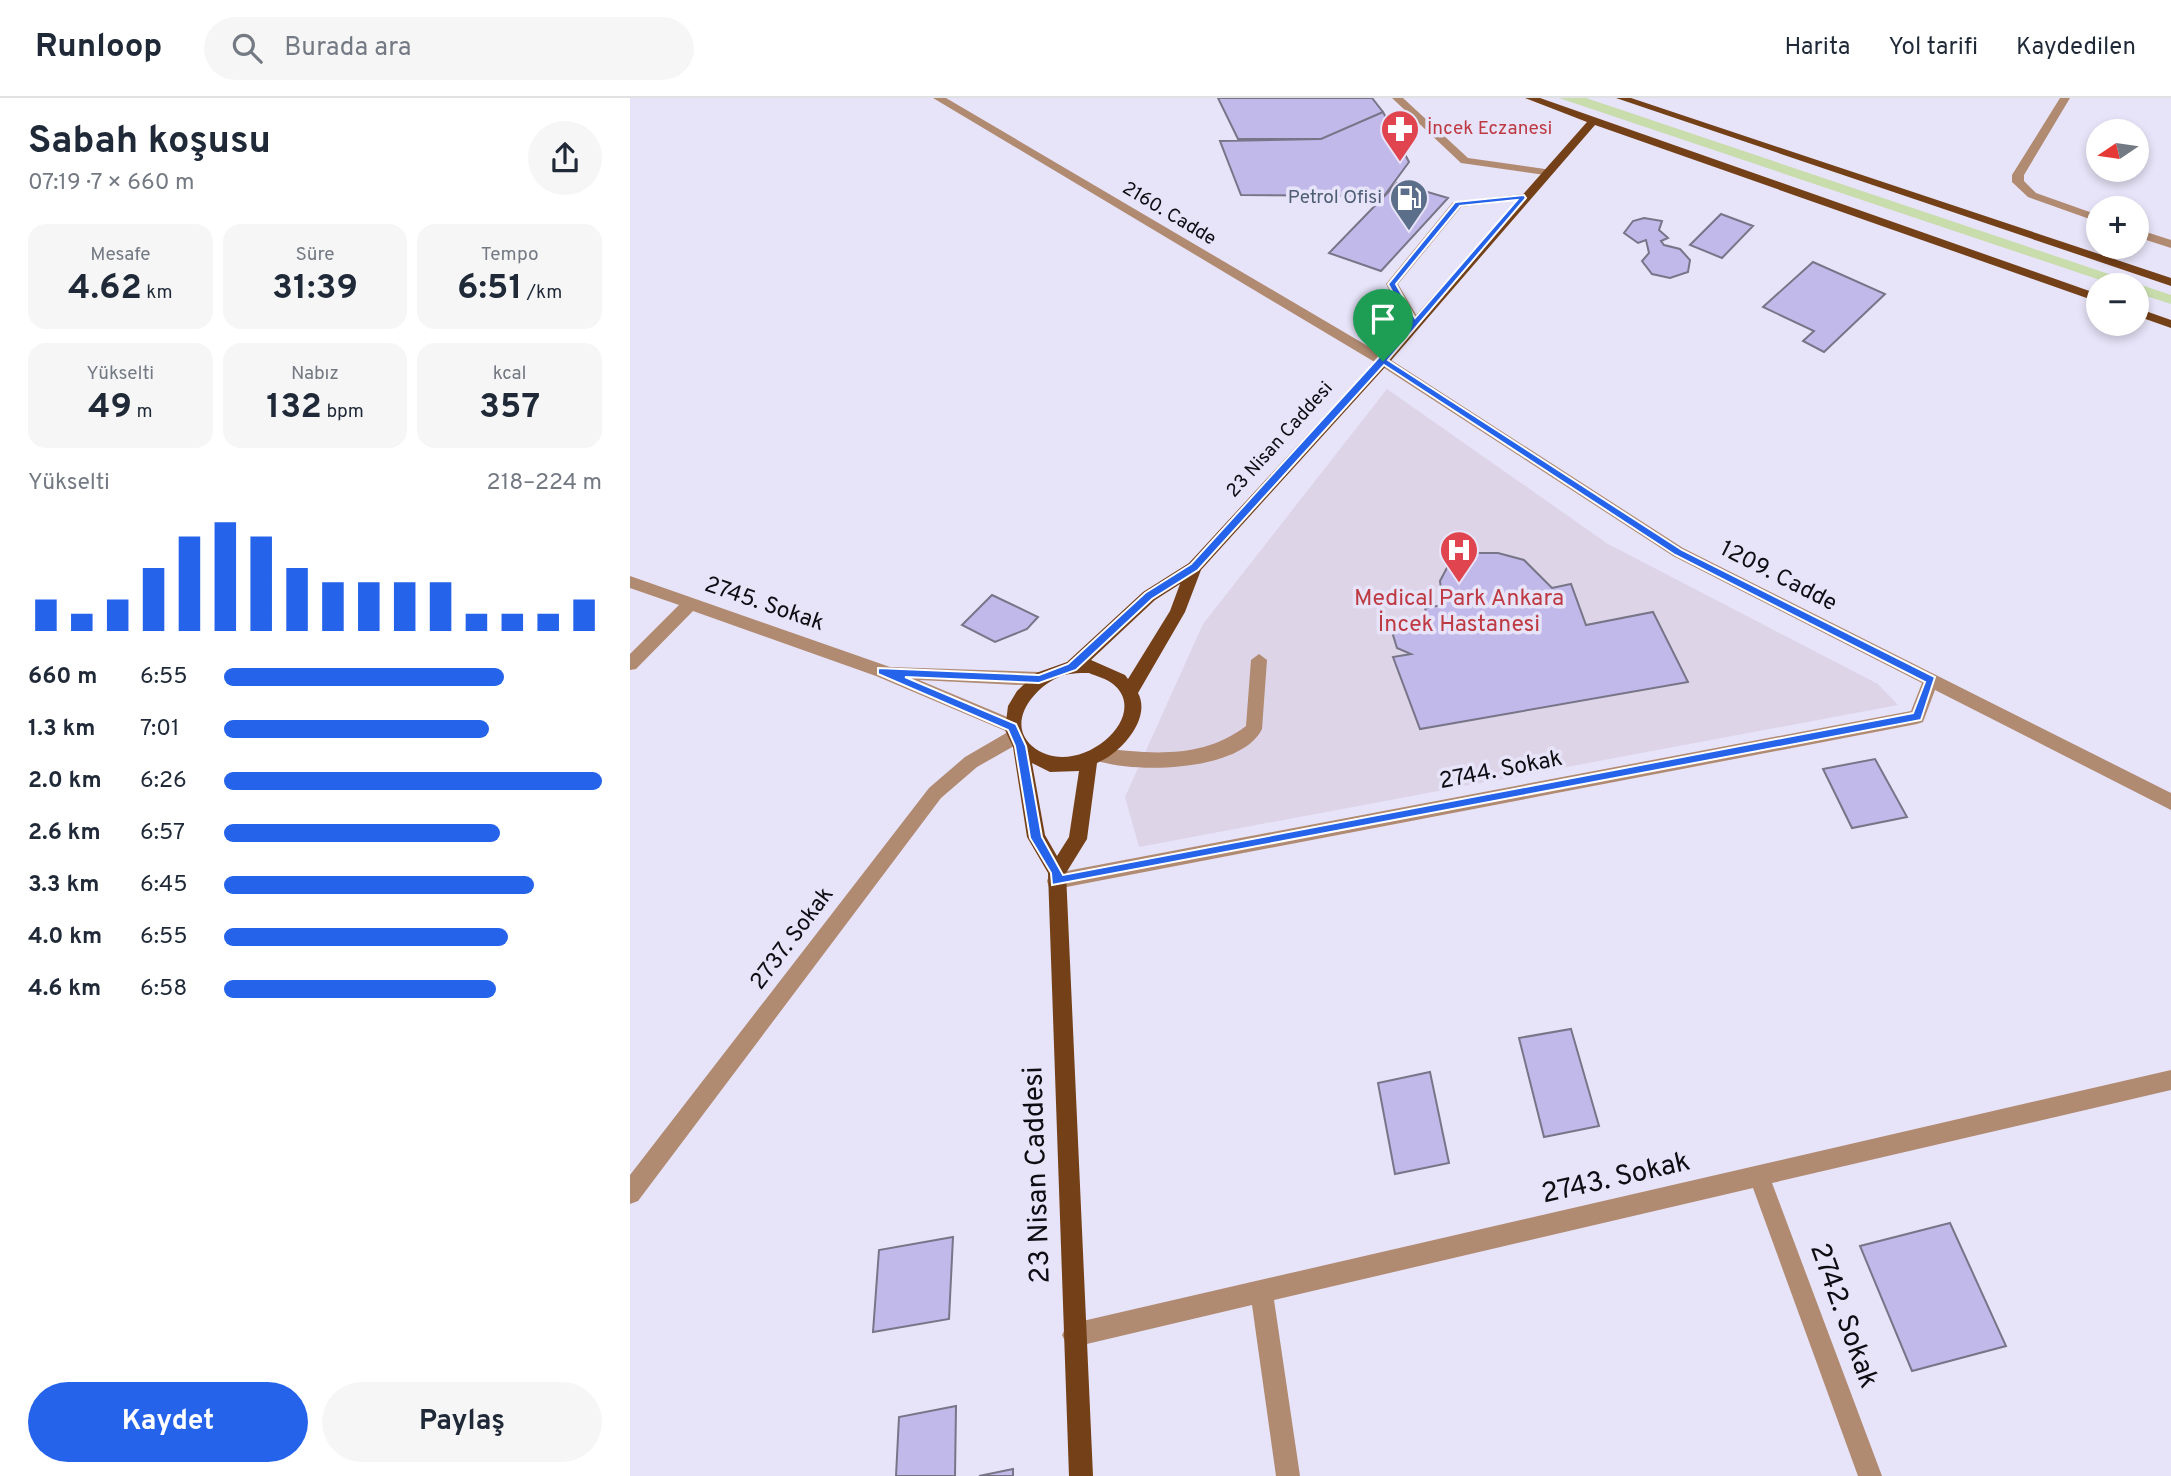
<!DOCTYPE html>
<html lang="tr">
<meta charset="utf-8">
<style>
body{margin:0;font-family:Overpass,sans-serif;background:#f6f6f7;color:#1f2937;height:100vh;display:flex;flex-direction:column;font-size:26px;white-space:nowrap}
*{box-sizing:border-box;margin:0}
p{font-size:23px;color:#747a83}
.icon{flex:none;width:38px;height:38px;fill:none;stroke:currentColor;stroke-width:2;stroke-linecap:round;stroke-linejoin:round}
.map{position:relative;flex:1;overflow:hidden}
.panel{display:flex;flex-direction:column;background:#fff;width:630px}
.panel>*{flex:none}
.needle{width:46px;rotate:257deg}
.tools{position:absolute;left:1456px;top:21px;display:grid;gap:14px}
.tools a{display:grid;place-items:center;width:63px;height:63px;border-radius:50%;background:#fff;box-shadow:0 4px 10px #0003;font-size:35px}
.pin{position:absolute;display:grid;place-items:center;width:60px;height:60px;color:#fff;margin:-72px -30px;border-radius:50% 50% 50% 0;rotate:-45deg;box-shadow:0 0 7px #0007}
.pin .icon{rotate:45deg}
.round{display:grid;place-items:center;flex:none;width:74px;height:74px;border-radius:37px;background:#f6f6f7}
.overview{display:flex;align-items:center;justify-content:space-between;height:119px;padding:0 28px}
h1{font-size:38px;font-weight:700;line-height:52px}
.metrics{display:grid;grid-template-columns:repeat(3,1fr);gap:10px;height:119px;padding:7px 28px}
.metrics div{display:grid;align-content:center;border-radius:18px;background:#f6f6f7;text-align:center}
.metrics b{font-size:35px;font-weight:700}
.metrics small{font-size:19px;font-weight:400}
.metrics p{font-size:19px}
.chart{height:196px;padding:14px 28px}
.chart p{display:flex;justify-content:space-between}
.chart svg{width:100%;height:126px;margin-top:7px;stroke:#2563eb;stroke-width:6}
.cta{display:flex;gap:14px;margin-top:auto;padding:14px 28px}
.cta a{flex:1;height:80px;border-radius:42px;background:#2563eb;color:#fff;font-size:28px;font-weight:700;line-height:80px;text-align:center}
.cta a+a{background:#f6f6f7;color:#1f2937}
ul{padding:0 28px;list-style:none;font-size:23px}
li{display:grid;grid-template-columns:112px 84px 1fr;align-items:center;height:52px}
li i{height:18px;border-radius:9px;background:#2563eb}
header{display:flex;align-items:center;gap:42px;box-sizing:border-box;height:98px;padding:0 35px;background:#fff;border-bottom:2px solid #e0e1e3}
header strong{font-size:33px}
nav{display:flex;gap:38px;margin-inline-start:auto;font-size:24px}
.search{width:490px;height:63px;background:#f6f6f7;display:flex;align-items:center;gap:18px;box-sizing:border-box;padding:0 24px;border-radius:38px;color:#747a83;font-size:26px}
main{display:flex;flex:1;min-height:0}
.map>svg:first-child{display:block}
</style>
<header>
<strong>Runloop</strong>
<div class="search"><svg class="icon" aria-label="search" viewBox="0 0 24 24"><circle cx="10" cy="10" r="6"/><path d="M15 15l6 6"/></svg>Burada ara</div>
<nav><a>Harita</a><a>Yol tarifi</a><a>Kaydedilen</a></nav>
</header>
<main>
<section class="panel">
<div class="overview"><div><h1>Sabah koşusu</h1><p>07:19 · 7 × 660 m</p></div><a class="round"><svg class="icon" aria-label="share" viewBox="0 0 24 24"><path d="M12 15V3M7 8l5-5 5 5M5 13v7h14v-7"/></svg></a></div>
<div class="metrics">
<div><p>Mesafe</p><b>4.62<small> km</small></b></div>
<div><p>Süre</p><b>31:39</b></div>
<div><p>Tempo</p><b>6:51<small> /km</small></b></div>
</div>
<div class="metrics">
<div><p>Yükselti</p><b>49<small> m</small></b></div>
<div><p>Nabız</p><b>132<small> bpm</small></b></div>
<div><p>kcal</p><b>357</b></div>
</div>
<div class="chart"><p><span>Yükselti</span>218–224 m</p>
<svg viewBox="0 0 160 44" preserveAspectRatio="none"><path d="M5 44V33M15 44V38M25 44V33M35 44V22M45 44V11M55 44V6M65 44V11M75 44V22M85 44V27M95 44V27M105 44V27M115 44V27M125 44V38M135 44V38M145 44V38M155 44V33"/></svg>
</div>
<ul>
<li><b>660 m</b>6:55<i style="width:74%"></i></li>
<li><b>1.3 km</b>7:01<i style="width:70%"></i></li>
<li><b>2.0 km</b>6:26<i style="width:100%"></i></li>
<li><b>2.6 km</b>6:57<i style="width:73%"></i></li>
<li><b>3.3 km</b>6:45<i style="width:82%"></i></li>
<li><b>4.0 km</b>6:55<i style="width:75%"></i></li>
<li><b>4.6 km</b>6:58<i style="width:72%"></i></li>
</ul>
<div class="cta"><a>Kaydet</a><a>Paylaş</a></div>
</section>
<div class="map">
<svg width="1541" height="1378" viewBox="0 0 1541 1378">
<rect width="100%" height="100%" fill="#e7e3f8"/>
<!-- medical -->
<path fill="#ded4e8" d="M 757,291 L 978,446 L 1248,586 L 1268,607 L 509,749 L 495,699 L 573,526 Z"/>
<!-- green -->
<path fill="#c8dcac" d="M 929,0 L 956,0 L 1541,197 L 1541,206 L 1507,195 L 1507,187 L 1485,187 Z"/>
<!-- building -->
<path fill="#c2b9eb" stroke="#787588" stroke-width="2" d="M 588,0 L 742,0 L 753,14 L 691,41 L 608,41 Z
M 753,14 L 779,64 L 754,98 L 611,97 L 590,43 L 691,41 Z
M 767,85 L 818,100 L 751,173 L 699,155 Z
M 1091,116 L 1123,128 L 1092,160 L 1060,147 Z
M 1014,120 L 1032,123 L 1029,132 L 1038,140 L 1031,143 L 1034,147 L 1050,151 L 1060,162 L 1058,174 L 1040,180 L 1022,176 L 1012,163 L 1019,155 L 1016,142 L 1008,145 L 994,135 L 1003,123 Z
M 1183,164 L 1255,196 L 1194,254 L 1173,243 L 1184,233 L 1133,209 Z
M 841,455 L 868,455 L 894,462 L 922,490 L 941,486 L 956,527 L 1023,514 L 1058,584 L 790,631 L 763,559 L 781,556 L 767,550 L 763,537 L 772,528 L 799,524 L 795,510 L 813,507 L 810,483 L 820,464 Z
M 362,497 L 408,519 L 397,531 L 365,544 L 332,527 Z
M 1245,661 L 1277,719 L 1222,730 L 1193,671 Z
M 941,931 L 969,1028 L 914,1039 L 889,940 Z
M 800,974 L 819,1065 L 765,1076 L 748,985 Z
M 1320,1125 L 1376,1248 L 1282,1273 L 1230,1148 Z
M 323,1139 L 319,1221 L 243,1234 L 249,1152 Z
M 326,1308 L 325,1378 L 266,1378 L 269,1319 Z
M 383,1371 L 383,1378 L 349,1378 Z"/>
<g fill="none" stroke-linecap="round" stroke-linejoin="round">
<!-- minor -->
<path fill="#b08a71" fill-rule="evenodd" d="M 303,0 L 316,0 L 758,260 L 1053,450 L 1541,695 L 1541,712 L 1305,592 L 1293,624 L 1287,626 L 426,791 L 419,789 L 417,783 L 419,777 L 426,775 L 1281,613 L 1292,585 L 1043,458 L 748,266 Z
M 762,0 L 773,0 L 838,60 L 915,71 L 921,74 L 915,77 L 831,65 Z
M 1430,0 L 1440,0 L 1394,77 L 1394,83 L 1406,95 L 1468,117 L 1468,124 L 1398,99 L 1382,84 L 1382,77 Z
M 894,96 L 900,99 L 898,101 L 831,109 L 768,186 L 791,225 L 785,229 L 780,228 L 756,186 L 823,104 Z
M 1507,131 L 1541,142 L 1541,150 L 1507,139 Z
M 0,478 L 260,569 L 409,574 L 417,581 L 409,588 L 289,582 L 389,624 L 391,629 L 389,633 L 393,639 L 391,644 L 347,669 L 311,700 L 8,1103 L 0,1106 L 0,1077 L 299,690 L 335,659 L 378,634 L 246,578 L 63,513 L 6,571 L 0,572 L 0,556 L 49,507 L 0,490 Z
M 629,556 L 637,562 L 632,631 C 611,674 504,676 465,662 L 462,657 L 465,652 L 471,650 C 522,656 573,661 616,628 L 621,562 Z
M 1541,972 L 1541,992 L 1142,1085 L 1252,1378 L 1228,1378 L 1123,1090 L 644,1202 L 670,1378 L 646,1378 L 622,1207 L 444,1249 L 436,1245 L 432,1237 L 436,1229 L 444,1225 Z"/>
<!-- major -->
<path fill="#744018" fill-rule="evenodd" d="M 895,0 L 910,0 L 1468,196 L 1468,204 L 965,27 L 758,266 L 571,472 L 555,514 L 508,595 C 522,621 490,656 467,665 L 457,741 L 436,775 L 463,1378 L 439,1378 L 418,775 L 397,739 L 383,649 L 375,632 L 378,608 L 387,593 L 406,575 L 437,564 L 513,494 L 559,465 L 748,260 L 957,24 ZM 550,486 L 540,513 L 498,581 L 495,577 L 461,562 L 525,502 ZM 459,575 C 466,578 477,581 483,586 C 524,619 445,685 402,648 C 376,625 403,591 427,580 C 436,575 448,575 459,575 ZM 402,665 L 420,674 L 449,673 L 439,739 L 427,758 L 415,737 Z
M 986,0 L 1001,0 L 1541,180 L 1541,188 Z
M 1507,210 L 1541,222 L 1541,230 L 1507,218 Z"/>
</g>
<!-- route -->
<path fill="#2563eb" stroke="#fff" stroke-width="2" fill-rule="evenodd" d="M 894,97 L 896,100 L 758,262 L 1052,452 L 1305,579 L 1291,622 L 422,787 L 421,775 L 400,740 L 385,648 L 378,632 L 248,576 L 248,570 L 409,577 L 438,566 L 515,495 L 561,466 L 780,225 L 758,186 L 825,104 ZM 887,102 L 785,220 L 766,186 L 830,108 ZM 754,267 L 1045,457 L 1295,584 L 1283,615 L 433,777 L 412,739 L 396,648 L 386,626 L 275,579 L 409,585 L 446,572 L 522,501 L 568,472 Z"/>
<!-- icons -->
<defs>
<symbol id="pharmacy-pin" viewBox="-11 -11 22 30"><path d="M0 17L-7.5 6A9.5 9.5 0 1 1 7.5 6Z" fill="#e0444e" stroke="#e7e3f8"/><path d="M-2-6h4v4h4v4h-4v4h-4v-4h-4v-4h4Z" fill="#fff"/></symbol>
<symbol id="fuel-pin" viewBox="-11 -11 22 30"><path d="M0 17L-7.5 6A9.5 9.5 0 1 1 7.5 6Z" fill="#5c6f8a" stroke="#e7e3f8"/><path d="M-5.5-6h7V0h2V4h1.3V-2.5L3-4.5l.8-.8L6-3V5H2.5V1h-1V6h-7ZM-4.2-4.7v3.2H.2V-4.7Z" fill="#fff"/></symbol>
<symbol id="hospital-pin" viewBox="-11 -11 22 30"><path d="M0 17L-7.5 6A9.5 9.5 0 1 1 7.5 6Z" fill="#e0444e" stroke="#e7e3f8"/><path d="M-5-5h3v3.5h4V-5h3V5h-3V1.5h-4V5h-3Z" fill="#fff"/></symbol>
</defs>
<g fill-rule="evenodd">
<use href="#pharmacy-pin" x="748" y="9" width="44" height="60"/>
<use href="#fuel-pin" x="757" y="78" width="44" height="60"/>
<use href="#hospital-pin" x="807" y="430" width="44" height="60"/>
</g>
<g text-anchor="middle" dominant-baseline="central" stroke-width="7" stroke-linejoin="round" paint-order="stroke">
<!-- far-health labels -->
<g font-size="19" fill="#be3a42" stroke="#e7e3f8" text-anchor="start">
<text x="797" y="31">İncek Eczanesi</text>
</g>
<!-- far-service labels -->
<g font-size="19" fill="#4e5e75" stroke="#e7e3f8" text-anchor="end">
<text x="752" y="100">Petrol Ofisi</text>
</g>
<!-- far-street labels -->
<g font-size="19" fill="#0e0d13" stroke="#e7e3f8">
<text transform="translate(539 116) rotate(31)">2160. Cadde</text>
<text transform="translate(650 342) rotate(-48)">23 Nisan Caddesi</text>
</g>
<!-- street labels -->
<g font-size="23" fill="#0e0d13" stroke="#e7e3f8">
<text transform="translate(1148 479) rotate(27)">1209. Cadde</text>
<text transform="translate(134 507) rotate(19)">2745. Sokak</text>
<text transform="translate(871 673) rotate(-11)">2744. Sokak</text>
<text transform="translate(163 841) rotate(-53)">2737. Sokak</text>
</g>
<!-- health labels -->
<g font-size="23" fill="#be3a42" stroke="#e7e3f8">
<text x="829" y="501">Medical Park Ankara<tspan x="829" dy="26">İncek Hastanesi</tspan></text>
</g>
<!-- near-street labels -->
<g font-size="28" fill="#0e0d13" stroke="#e7e3f8">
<text transform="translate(408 1077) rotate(-92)">23 Nisan Caddesi</text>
<text transform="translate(986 1081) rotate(-13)">2743. Sokak</text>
<text transform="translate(1213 1218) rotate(70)">2742. Sokak</text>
</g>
</g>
</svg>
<div class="tools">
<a><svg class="needle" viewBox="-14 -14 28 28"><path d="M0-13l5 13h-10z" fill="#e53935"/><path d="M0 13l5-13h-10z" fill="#747a83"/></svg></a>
<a>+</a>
<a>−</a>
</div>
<div class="pin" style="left:753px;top:263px;background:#1e9e55"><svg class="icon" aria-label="arrive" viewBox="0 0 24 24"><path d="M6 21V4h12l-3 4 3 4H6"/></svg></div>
</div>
</main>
